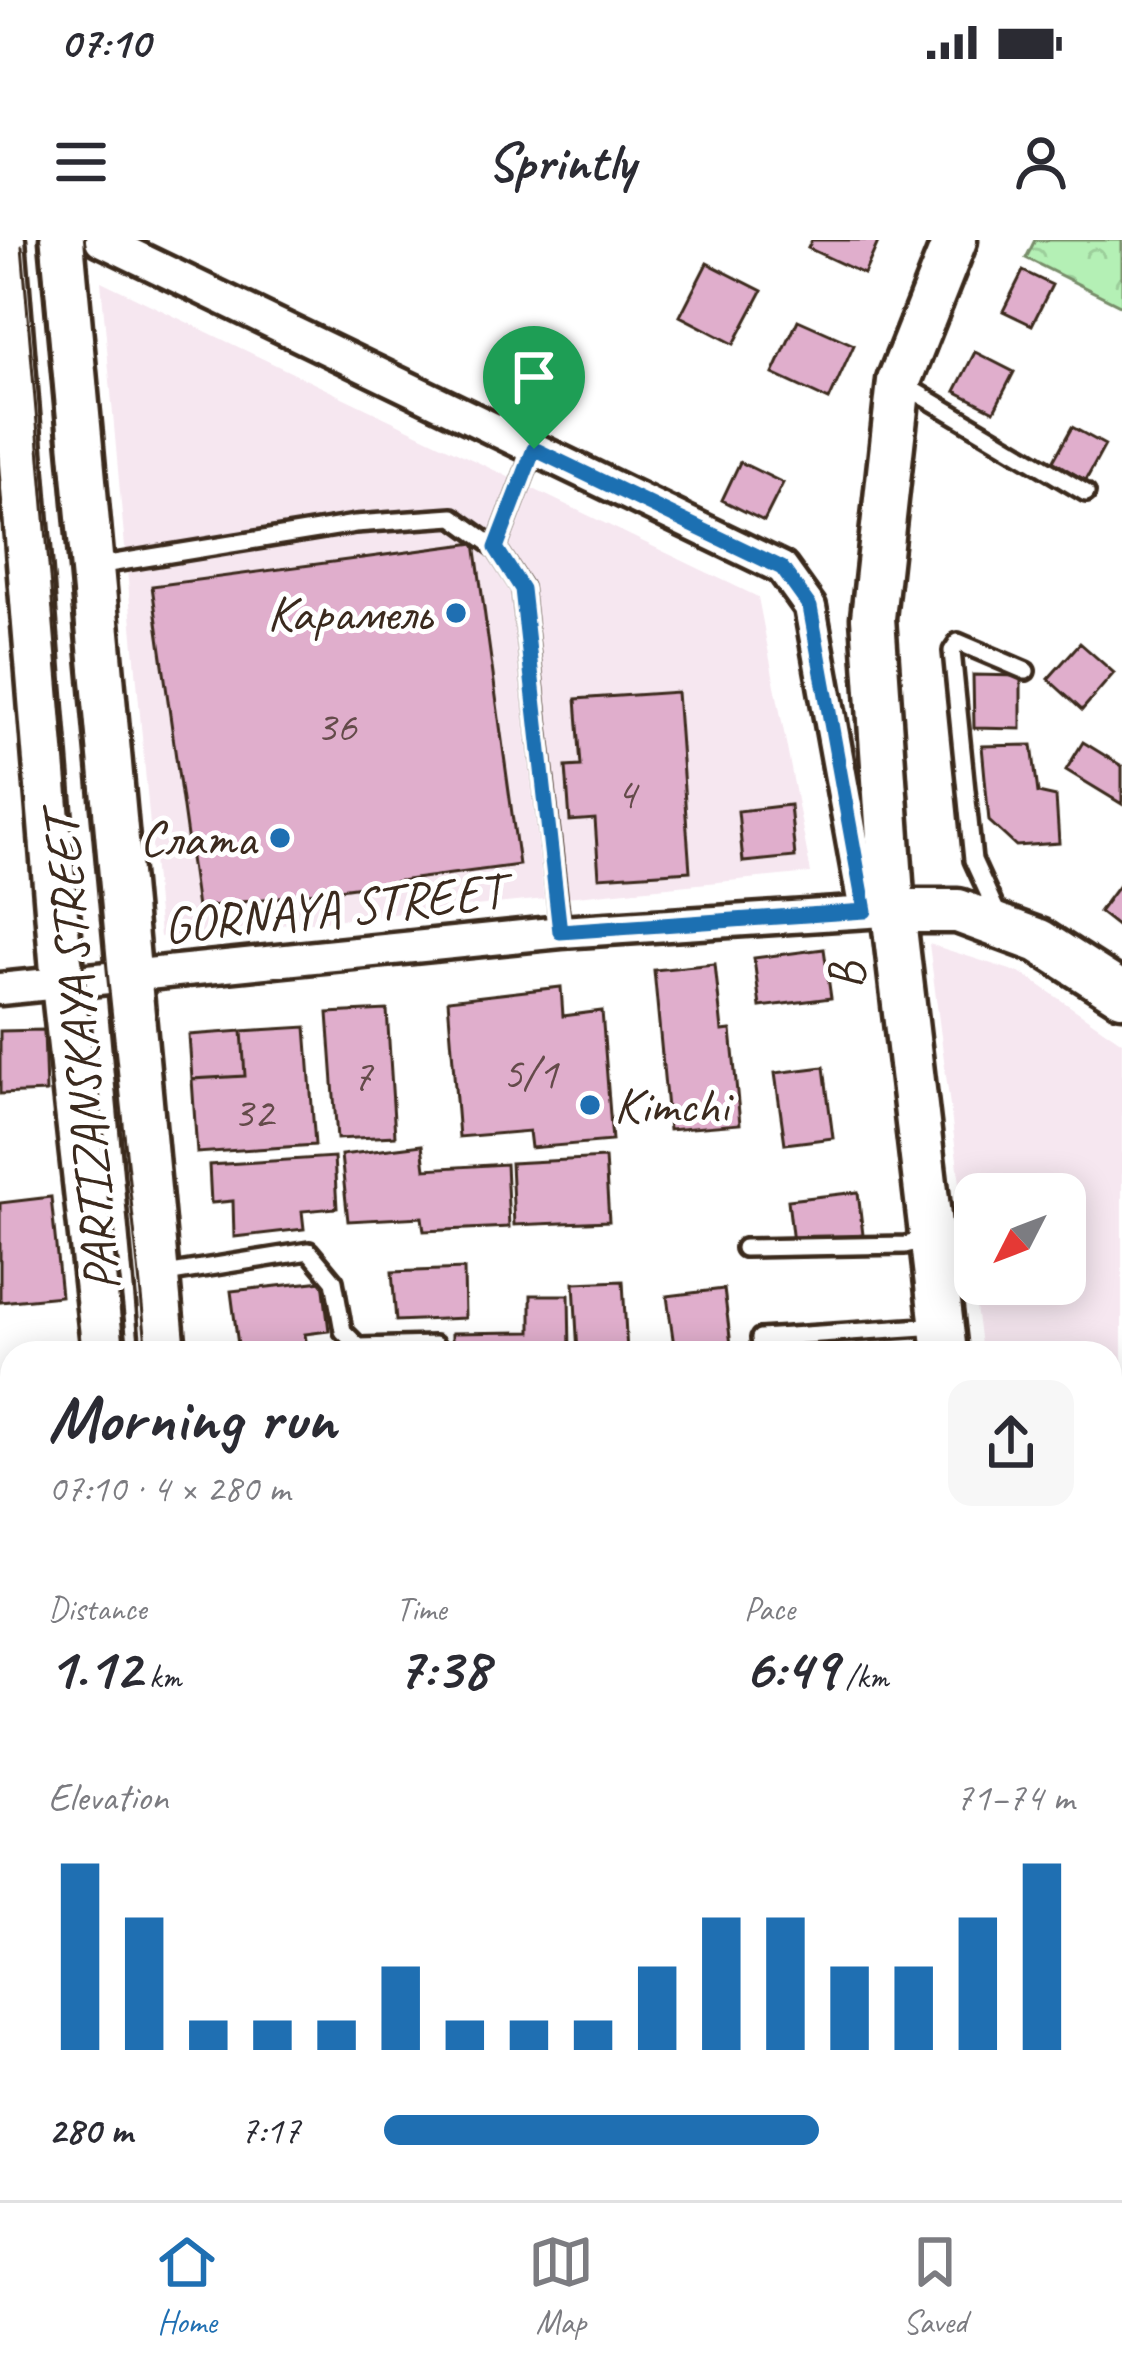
<!DOCTYPE html>
<meta charset="utf-8">
<style>
body{margin:0;font-family:Caveat,sans-serif;background:#f7f7f7;color:#2b2b33;height:100vh;display:flex;flex-direction:column;font-size:45px;white-space:nowrap}
*{box-sizing:border-box;margin:0}
p{font-size:39px;color:#7c7c81}
.icon{flex:none;width:66px;height:66px;fill:none;stroke:currentColor;stroke-width:2;stroke-linecap:round;stroke-linejoin:round}
.map{position:relative;flex:1;overflow:hidden}
.side{position:absolute;left:0px;top:1101px;width:1122px;height:861px;display:flex;flex-direction:column;background:#fff;border-radius:36px 36px 0 0;box-shadow:0 6px 30px #0003}
.side>*{flex:none}
.needle{width:78px;rotate:228deg}
.buttons{position:absolute;left:954px;top:933px;display:grid;gap:24px}
.buttons a{display:grid;place-items:center;width:132px;height:132px;border-radius:24px;background:#fff;box-shadow:0 6px 30px #0003;font-size:60px}
.pin{position:absolute;display:grid;place-items:center;width:102px;height:102px;color:#fff;margin:-123px -51px;border-radius:50% 50% 50% 0;rotate:-45deg;box-shadow:0 0 12px #0007}
.pin .icon{rotate:45deg}
.round{display:grid;place-items:center;flex:none;width:126px;height:126px;border-radius:24px;background:#f7f7f7}
.overview{display:flex;align-items:center;justify-content:space-between;height:204px;padding:0 48px}
h1{font-size:66px;font-weight:700;line-height:90px}
.metrics{display:grid;grid-template-columns:repeat(3,1fr);gap:18px;height:204px;padding:12px 48px}
.metrics div{display:grid;align-content:center}
.metrics b{font-size:60px;font-weight:700}
.metrics small{font-size:33px;font-weight:400}
.metrics p{font-size:33px}
.chart{height:336px;padding:24px 48px}
.chart p{display:flex;justify-content:space-between}
.chart svg{width:100%;height:216px;margin-top:12px;stroke:#1f6fb2;stroke-width:6}
ul{padding:0 48px;list-style:none;font-size:39px}
li{display:grid;grid-template-columns:192px 144px 1fr;align-items:center;height:90px}
li i{height:30px;border-radius:15px;background:#1f6fb2}
.status{display:flex;justify-content:space-between;align-items:center;height:84px;padding:0 60px;background:#fff;direction:ltr}
.status svg{height:33px;fill:currentColor}
header{display:flex;justify-content:space-between;align-items:center;height:156px;padding:0 48px;background:#fff;font-size:54px;font-weight:700}
.tabs{display:flex;justify-content:space-around;align-items:center;height:168px;border-top:3px solid #e1e1e2;background:#fff;font-size:33px;color:#7c7c81}
.tabs a{display:grid;justify-items:center;gap:6px}
.tabs .current{color:#1f6fb2}
.map>svg:first-child{display:block}
</style>
<div class="status"><b>07:10</b><svg viewBox="0 0 49 12"><path d="M0 12V9h3v3zM5 12V6h3v6zM10 12V3h3v9zM15 12V0h3v12zM26 1h20v11H26zM47 4h2v5h-2z"/></svg></div>
<header><svg class="icon" aria-label="menu" viewBox="0 0 24 24"><path d="M4 6h16M4 12h16M4 18h16"/></svg>Sprintly<svg class="icon" aria-label="person" viewBox="0 0 24 24"><circle cx="12" cy="8" r="4"/><path d="M4 21q1-7 8-7t8 7"/></svg></header>
<div class="map">
<svg width="1122" height="1960" viewBox="0 0 1122 1960">
<defs>
<pattern id="park-crowns" width="20" height="18" patternUnits="userSpaceOnUse" patternTransform="scale(3)"><rect width="20" height="18" fill="#b4f0b5"/><path d="M2 6a3 3 0 1 1 6 0M12 15a3 3 0 1 1 6 0" fill="none" stroke="#9cce9b"/></pattern>
</defs>
<rect width="100%" height="100%" fill="#fff"/>
<filter id="ink" filterUnits="userSpaceOnUse"><feTurbulence type="fractalNoise" baseFrequency=".00833" numOctaves="2"/><feDisplacementMap in="SourceGraphic" scale="24" xChannelSelector="R" yChannelSelector="G"/><feConvolveMatrix kernelMatrix="1 2 1 2 8 2 1 2 1" color-interpolation-filters="sRGB"/></filter>
<g filter="url(#ink)">
<!-- built -->
<path fill="#f6e7f0" fill-rule="evenodd" d="M 101,41 L 758,357 L 811,633 L 160,697 Z
M 929,704 L 1023,734 L 1122,802 L 1122,1849 L 1110,1849 L 1110,1113 L 982,1113 ZM 975,954 L 1065,954 L 1065,1044 L 975,1044 Z
M 301,1950 L 1006,1950 L 1003,1960 L 291,1960 Z"/>
<!-- park -->
<path fill="url(#park-crowns)" stroke="#788d6a" stroke-width="3" d="M 1035,0 L 1122,0 L 1122,66 L 1026,18 Z"/>
<!-- building -->
<path fill="#e0aecc" stroke="#3b2a1e" stroke-width="3" d="M 812,0 L 879,0 L 864,34 L 808,8 Z
M 707,23 L 762,51 L 734,104 L 680,76 Z
M 1023,31 L 1052,45 L 1032,85 L 1003,71 Z
M 798,80 L 854,105 L 829,160 L 773,134 Z
M 975,112 L 1014,132 L 994,171 L 955,151 Z
M 1072,187 L 1105,205 L 1086,240 L 1052,223 Z
M 740,222 L 783,243 L 764,281 L 722,260 Z
M 475,303 L 519,625 L 197,668 L 152,346 Z
M 1080,403 L 1114,433 L 1082,470 L 1048,439 Z
M 973,435 L 1021,436 L 1021,489 L 974,488 Z
M 677,452 L 690,631 L 599,637 L 595,579 L 570,581 L 566,527 L 581,526 L 576,459 Z
M 1083,502 L 1122,526 L 1122,564 L 1066,530 Z
M 1032,505 L 1038,553 L 1056,557 L 1059,603 L 1016,606 L 989,581 L 982,506 Z
M 790,565 L 795,617 L 743,622 L 738,571 Z
M 1122,641 L 1122,690 L 1099,672 Z
M 824,709 L 831,758 L 760,767 L 754,718 Z
M 715,724 L 722,791 L 731,790 L 740,884 L 669,890 L 654,730 Z
M 561,747 L 563,776 L 602,771 L 612,901 L 531,908 L 529,891 L 459,897 L 448,760 Z
M 387,770 L 395,896 L 337,899 L 328,773 Z
M 306,787 L 315,905 L 197,913 L 192,839 L 245,836 L 242,791 Z
M 44,790 L 46,852 L 0,854 L 0,791 Z
M 242,791 L 245,836 L 192,839 L 189,795 Z
M 824,827 L 833,898 L 785,904 L 775,833 Z
M 422,905 L 425,929 L 506,924 L 509,987 L 424,991 L 422,977 L 348,981 L 341,915 Z
M 334,917 L 337,968 L 302,971 L 304,989 L 234,997 L 233,961 L 211,963 L 209,925 Z
M 605,918 L 609,981 L 514,985 L 511,923 Z
M 858,952 L 863,995 L 793,1003 L 788,960 Z
M 51,957 L 61,1056 L 0,1062 L 0,963 Z
M 464,1029 L 465,1078 L 396,1081 L 392,1032 Z
M 323,1041 L 329,1091 L 305,1094 L 308,1113 L 239,1113 L 231,1051 Z
M 623,1041 L 627,1113 L 578,1113 L 574,1043 Z
M 724,1049 L 732,1113 L 675,1113 L 667,1056 Z
M 531,1055 L 569,1055 L 570,1113 L 452,1113 L 452,1093 L 531,1092 Z
M 1121,1228 L 1122,1296 L 1110,1297 L 1110,1229 Z
M 12,1290 L 12,1477 L 11,1477 L 10,1466 L 2,1467 L 0,1442 L 0,1291 Z
M 1110,1313 L 1122,1313 L 1122,1361 L 1110,1361 Z
M 1122,1409 L 1122,1516 L 1114,1517 L 1110,1410 Z
M 1122,1545 L 1122,1648 L 1110,1648 L 1110,1546 Z
M 0,1929 L 12,1930 L 12,1950 L 146,1950 L 149,1960 L 0,1960 Z
M 324,1950 L 477,1950 L 478,1960 L 310,1960 L 309,1952 Z
M 484,1950 L 579,1950 L 580,1960 L 486,1960 Z"/>
<g fill="none" stroke-linecap="round" stroke-linejoin="round">
<defs>
<path id="lane" d="M 901,143 L 1086,253
M 496,308 L 534,209
M 96,326 L 355,284 L 453,277 L 496,308 L 522,348 L 561,692
M 999,677 L 973,620 L 952,411 L 958,402 L 1026,431
M 744,1008 L 905,1005 L 928,999
M 159,1035 L 309,1011 L 334,1041 L 343,1091 L 359,1107 L 435,1105
M 762,1113 L 760,1098 L 939,1086
M 0,1269 L 12,1268
M 1110,1380 L 1122,1379
M 0,1495 L 12,1494
M 0,1644 L 12,1643"/>
<path id="street" d="M 101,0 L 782,328 L 810,367 L 865,671
M 0,749 L 561,692 L 884,671"/>
<path id="secondary" d="M 3,0 L 63,744 L 104,1113
M 62,0 L 164,1113
M 893,671 L 958,671 L 1039,701 L 1122,754
M 945,1113 L 893,671 L 873,378 L 899,141 L 955,0
M 0,1862 L 12,1863
M 1110,1901 L 1122,1902
M 196,1950 L 197,1960
M 246,1950 L 247,1960
M 1060,1950 L 1062,1960"/>
</defs>
<!-- lane casing -->
<use href="#lane" stroke="#3b2a1e" stroke-width="24"/>
<!-- street casing -->
<use href="#street" stroke="#3b2a1e" stroke-width="39"/>
<!-- secondary casing -->
<use href="#secondary" stroke="#3b2a1e" stroke-width="51"/>
<!-- lane -->
<use href="#lane" stroke="#fff" stroke-width="15"/>
<!-- street -->
<use href="#street" stroke="#fff" stroke-width="30"/>
<!-- secondary -->
<use href="#secondary" stroke="#fff" stroke-width="42"/>
<!-- tram -->
<path stroke="#3b2a1e" stroke-width="3" d="M 40,0 L 108,740 L 147,1113
M 22,6 L 82,715 L 125,1113
M 213,1950 L 214,1960
M 1053,1950 L 1055,1960
M 240,1960 L 244,1950"/>
</g>
</g>
<g fill="none" stroke-linecap="round" stroke-linejoin="round" filter="url(#ink)">
<defs>
<path id="route" d="M 534,209 L 782,328 L 810,367 L 865,671 L 560,692 L 522,349 L 496,308 Z"/>
</defs>
<!-- route casing -->
<use href="#route" stroke="#fff" stroke-width="24"/>
<!-- route -->
<use href="#route" stroke="#1f6fb2" stroke-width="15"/>
</g>
<!-- markers -->
<g fill="#1f6fb2" stroke="#fff" stroke-width="4.5">
<circle cx="456" cy="373" r="12"/>
<circle cx="280" cy="598" r="12"/>
<circle cx="590" cy="865" r="12"/>
</g>
<g text-anchor="middle" dominant-baseline="central" stroke-width="10" stroke-linejoin="round" paint-order="stroke">
<!-- number labels -->
<g font-size="45" fill="#644b4a">
<text x="336" y="486">36</text>
<text x="626" y="553">4</text>
<text x="530" y="833">5/1</text>
<text x="362" y="835">7</text>
<text x="253" y="872">32</text>
</g>
<!-- poi labels -->
<g font-size="51" fill="#3b2a1e" stroke="#fff" text-anchor="end">
<text x="432" y="373">Карамель</text>
<text x="256" y="598">Слата</text>
<text x="614" y="865" text-anchor="start">Kimchi</text>
</g>
<!-- street labels -->
<g font-size="51" fill="#3b2a1e" stroke="#fff">
<text transform="translate(333 668) rotate(-6)">GORNAYA STREET</text>
<text transform="translate(846 737) rotate(-97)">B</text>
<text transform="translate(81 813) rotate(-95)">PARTIZANSKAYA STREET</text>
</g>
</g>
</svg>
<div class="buttons">
<a><svg class="needle" viewBox="-14 -14 28 28"><path d="M0-13l5 13h-10z" fill="#e53935"/><path d="M0 13l5-13h-10z" fill="#7c7c81"/></svg></a>
</div>
<div class="pin" style="left:534px;top:209px;background:#1e9e55"><svg class="icon" aria-label="arrive" viewBox="0 0 24 24"><path d="M6 21V4h12l-3 4 3 4H6"/></svg></div>
<section class="side">
<div class="overview"><div><h1>Morning run</h1><p>07:10 · 4 × 280 m</p></div><a class="round"><svg class="icon" aria-label="share" viewBox="0 0 24 24"><path d="M12 15V3M7 8l5-5 5 5M5 13v7h14v-7"/></svg></a></div>
<div class="metrics">
<div><p>Distance</p><b>1.12<small> km</small></b></div>
<div><p>Time</p><b>7:38</b></div>
<div><p>Pace</p><b>6:49<small> /km</small></b></div>
</div>
<div class="chart"><p><span>Elevation</span>71–74 m</p>
<svg viewBox="0 0 160 44" preserveAspectRatio="none"><path d="M5 44V6M15 44V17M25 44V38M35 44V38M45 44V38M55 44V27M65 44V38M75 44V38M85 44V38M95 44V27M105 44V17M115 44V17M125 44V27M135 44V27M145 44V17M155 44V6"/></svg>
</div>
<ul>
<li><b>280 m</b>7:17<i style="width:63%"></i></li>
</ul>
</section>
</div>
<nav class="tabs">
<a class="current"><svg class="icon" aria-label="home" viewBox="0 0 24 24"><path d="M3 11l9-7 9 7M6 9v11h12V9"/></svg>Home</a>
<a><svg class="icon" aria-label="map" viewBox="0 0 24 24"><path d="M3 6l6-2 6 2 6-2v14l-6 2-6-2-6 2zM9 4v14M15 6v14"/></svg>Map</a>
<a><svg class="icon" aria-label="saved" viewBox="0 0 24 24"><path d="M7 4h10v16l-5-4-5 4z"/></svg>Saved</a>
</nav>
